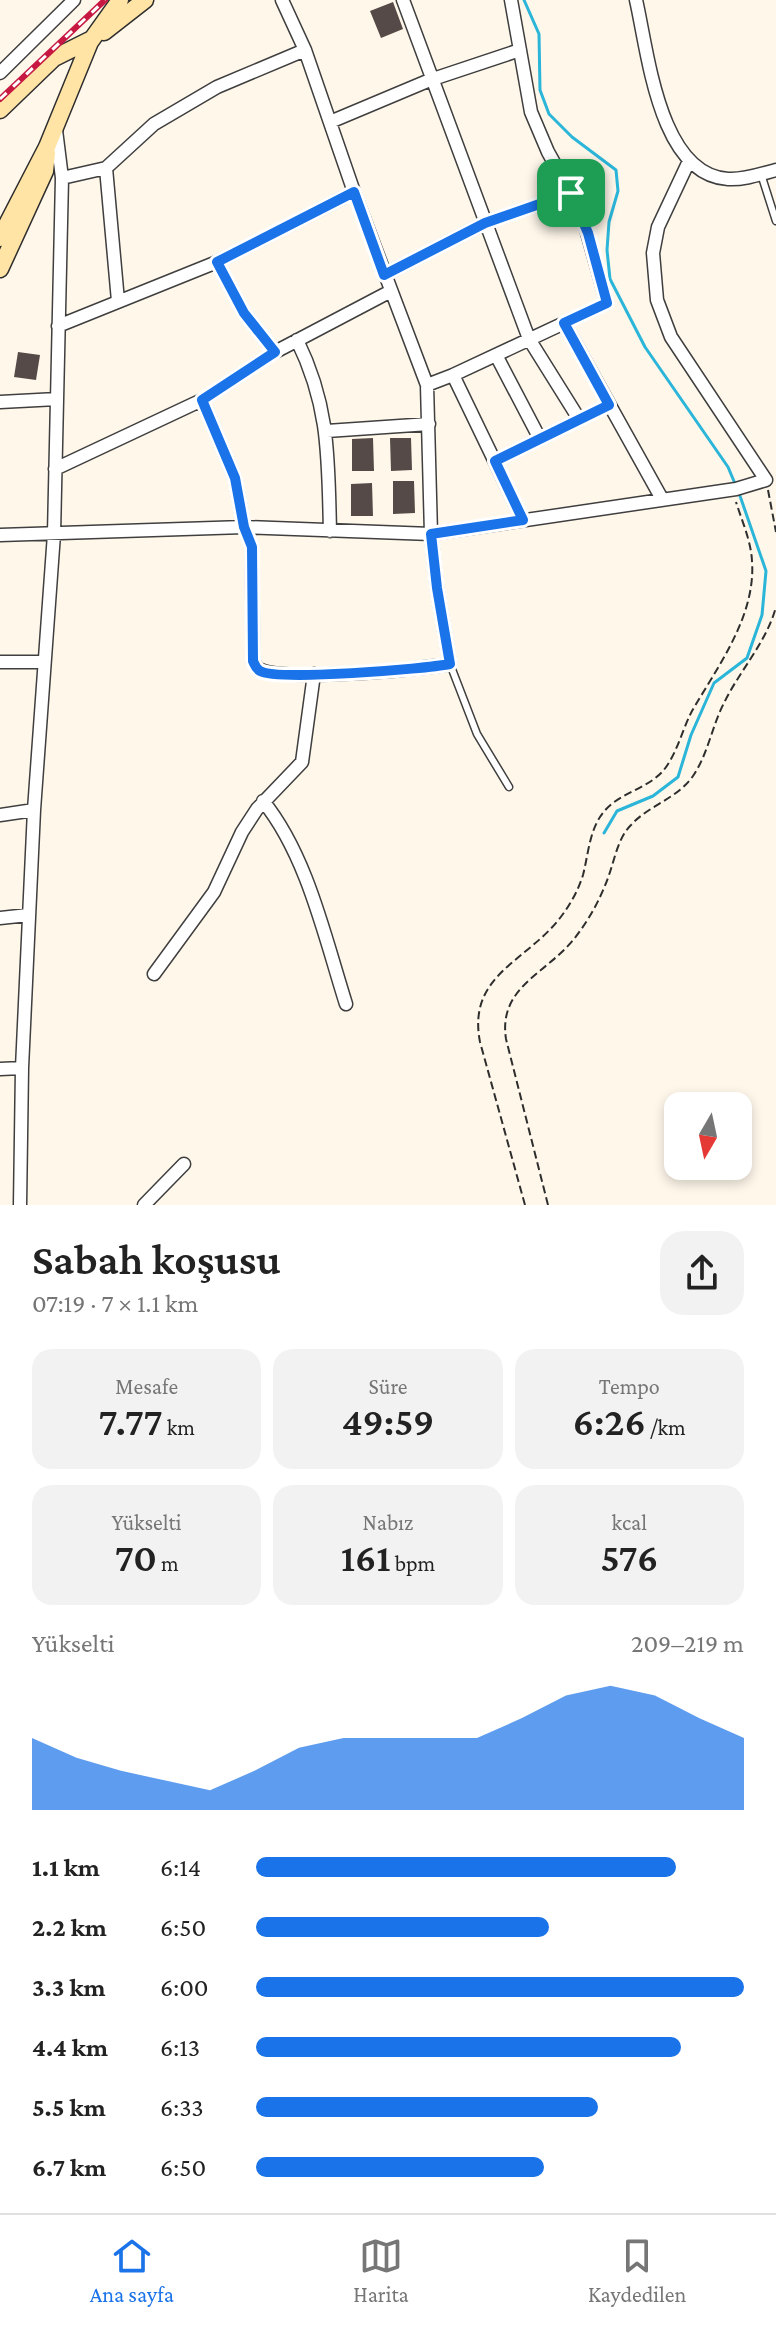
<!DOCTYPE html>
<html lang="tr">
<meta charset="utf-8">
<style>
body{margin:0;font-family:"Crimson Pro",serif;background:#f2f2f2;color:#222;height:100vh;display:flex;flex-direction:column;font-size:30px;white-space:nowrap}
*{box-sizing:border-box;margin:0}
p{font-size:26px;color:#767676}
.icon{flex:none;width:44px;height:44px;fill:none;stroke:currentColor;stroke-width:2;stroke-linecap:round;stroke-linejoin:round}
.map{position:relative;height:1205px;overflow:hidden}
.side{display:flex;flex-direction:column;background:#fff;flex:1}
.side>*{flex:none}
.needle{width:52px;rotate:189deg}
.buttons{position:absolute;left:664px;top:1092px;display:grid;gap:16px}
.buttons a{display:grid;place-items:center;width:88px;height:88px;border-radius:16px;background:#fff;box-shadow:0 4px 12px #0003;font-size:40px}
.pin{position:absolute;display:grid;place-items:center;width:68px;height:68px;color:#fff;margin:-34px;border-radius:16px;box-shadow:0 4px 12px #0006}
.round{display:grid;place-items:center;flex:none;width:84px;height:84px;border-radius:24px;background:#f2f2f2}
.head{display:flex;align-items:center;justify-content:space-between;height:136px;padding:0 32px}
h1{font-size:44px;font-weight:600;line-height:60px}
.stats{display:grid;grid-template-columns:repeat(3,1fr);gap:12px;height:136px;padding:8px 32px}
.stats div{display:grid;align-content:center;border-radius:20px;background:#f2f2f2;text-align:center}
.stats b{font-size:40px;font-weight:600}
.stats small{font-size:22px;font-weight:400}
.stats p{font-size:22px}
.chart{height:224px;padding:16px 32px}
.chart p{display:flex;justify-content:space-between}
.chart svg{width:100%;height:144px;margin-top:8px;fill:#1a73e8;opacity:.7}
ul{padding:0 32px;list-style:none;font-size:26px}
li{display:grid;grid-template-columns:128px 96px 1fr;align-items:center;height:60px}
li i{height:20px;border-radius:10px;background:#1a73e8}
.tab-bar{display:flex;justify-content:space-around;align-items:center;height:112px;border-top:2px solid #e0e0e0;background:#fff;font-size:22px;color:#767676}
.tab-bar a{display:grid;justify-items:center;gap:4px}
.tab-bar .current{color:#1a73e8}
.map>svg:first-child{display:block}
</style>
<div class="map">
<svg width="776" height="1205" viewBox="0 0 776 1205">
<rect width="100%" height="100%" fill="#fff7ea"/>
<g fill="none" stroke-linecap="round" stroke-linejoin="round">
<!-- stream -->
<path stroke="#2ab5d9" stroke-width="3" d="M 524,0 L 539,34 L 540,90 L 549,114 L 572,137 L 616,170 L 618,191 L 609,222 L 607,250 L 610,279 L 645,347 L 728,467 L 736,486
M 604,833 L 617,811 L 653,796 L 678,777 L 691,735 L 714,683 L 747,658 L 762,615 L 766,571 L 739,493"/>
</g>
<!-- building -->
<path fill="#554a47" d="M 393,2 L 403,29 L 381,38 L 370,11 Z
M 18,352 L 40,355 L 36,380 L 14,377 Z
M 373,438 L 374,471 L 352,471 L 352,439 Z
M 390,438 L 411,438 L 412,470 L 391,471 Z
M 393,481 L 414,481 L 415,513 L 393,514 Z
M 372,483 L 373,516 L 351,516 L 351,484 Z"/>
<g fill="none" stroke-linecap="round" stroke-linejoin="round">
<defs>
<path id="lane" d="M 761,174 L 776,221
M 450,664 L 477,734 L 509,787"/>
<path id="street" d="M 403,0 L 529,339 L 579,419
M 636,0 C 648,52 659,175 728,179 C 744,180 761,174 776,170
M 0,73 L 74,0
M 330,122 L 430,80 L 520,50
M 106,168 L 118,301
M 62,178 L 106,168 L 154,124 L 217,87 L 305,50
M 217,262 L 244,313 L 275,352
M 384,275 L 485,223 L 571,193
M 564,323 L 662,499
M 58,326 L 217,262 L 354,192
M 297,340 C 330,407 328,459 330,531
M 496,355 L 540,439
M 453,375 L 523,520
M 427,385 L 453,375 L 607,303 L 581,211 L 548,152 L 531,112 L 511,0
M 202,400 L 235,478 L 244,527 L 252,547 L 253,661 L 257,668 C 279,683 419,669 450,664 L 437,588 L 431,534 L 427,385 L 354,192 L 305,50 L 282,0
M 0,402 L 57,399
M 327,431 L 429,424
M 495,461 L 609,405
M 55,469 L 202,400 L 275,352 L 391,291
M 0,535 L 244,527 L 431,534 L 736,489 L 766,480 L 671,337 L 657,300 L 653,253 L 658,227 L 689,161
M 0,662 L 44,662
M 263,801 C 307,855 325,938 346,1004
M 0,815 L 34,810
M 0,918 L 28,915
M 154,974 L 214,892 L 242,832 L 257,809 L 302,762 L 314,674
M 0,1069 L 22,1068
M 20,1205 L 22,1068 L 34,810 L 54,534 L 62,178 L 56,130
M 144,1205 L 184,1164"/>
<path id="secondary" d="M 104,32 L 145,0
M 0,110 L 54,58 L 92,39
M 0,238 L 47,147 L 90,42 L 120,0
M 0,269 L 45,171 L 47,153"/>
</defs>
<!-- lane casing -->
<use href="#lane" stroke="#3f3f3f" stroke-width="9"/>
<!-- street casing -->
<use href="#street" stroke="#3f3f3f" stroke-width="15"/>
<!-- secondary casing -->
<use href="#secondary" stroke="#2e2e2e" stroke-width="19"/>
<!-- path -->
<path stroke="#2e2e2e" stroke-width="2" stroke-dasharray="8 4" stroke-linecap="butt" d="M 768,490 L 776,532
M 525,1205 L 480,1042 C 467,975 526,962 560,918 C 570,905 578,891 583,875 C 588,856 589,834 600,817 C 615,793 645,791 663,771 C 677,754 682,730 692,711 C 718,666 756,616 752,561 C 751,541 742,521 736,502
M 548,1205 L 506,1039 C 498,987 546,974 574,939 C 589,920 601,898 609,875 C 615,858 618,838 631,825 C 649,805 677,799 693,776 C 708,754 712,726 724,703 C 740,670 766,643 776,607"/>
<!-- lane -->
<use href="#lane" stroke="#fff" stroke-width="6"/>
<!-- street -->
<use href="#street" stroke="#fff" stroke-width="12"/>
<!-- secondary -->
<use href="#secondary" stroke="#ffe4a5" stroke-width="16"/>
<defs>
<path id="rail" d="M 0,99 L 105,0"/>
</defs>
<!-- rail casing -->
<use href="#rail" stroke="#c71842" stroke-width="6"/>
<!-- rail -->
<use href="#rail" stroke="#fff" stroke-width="3" stroke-dasharray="9" stroke-linecap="butt"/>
</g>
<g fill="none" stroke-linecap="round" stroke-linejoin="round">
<defs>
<path id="route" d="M 354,192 L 384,275 L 485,223 L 571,193 L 588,233 L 607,303 L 564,323 L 609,405 L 495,461 L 523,520 L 431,534 L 437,588 L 450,664 C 424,669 277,681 260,671 C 255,668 255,665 253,661 L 252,547 L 244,527 L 235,478 L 202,400 L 275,352 L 244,313 L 217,262 Z"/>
</defs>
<!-- route casing -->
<use href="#route" stroke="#fff" stroke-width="16"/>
<!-- route -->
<use href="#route" stroke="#1a73e8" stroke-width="10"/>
</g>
</svg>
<div class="buttons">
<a><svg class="needle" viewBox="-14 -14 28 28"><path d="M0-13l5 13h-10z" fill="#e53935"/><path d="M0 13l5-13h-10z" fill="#767676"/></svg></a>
</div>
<div class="pin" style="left:571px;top:193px;background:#1e9e55"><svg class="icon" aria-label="arrive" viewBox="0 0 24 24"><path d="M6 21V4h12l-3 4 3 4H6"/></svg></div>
</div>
<section class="side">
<div class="head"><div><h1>Sabah koşusu</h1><p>07:19 · 7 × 1.1 km</p></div><a class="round"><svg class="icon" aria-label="share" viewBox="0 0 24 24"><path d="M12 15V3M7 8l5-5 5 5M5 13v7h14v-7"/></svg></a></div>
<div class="stats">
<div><p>Mesafe</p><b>7.77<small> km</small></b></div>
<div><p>Süre</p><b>49:59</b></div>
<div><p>Tempo</p><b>6:26<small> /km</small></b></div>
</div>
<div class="stats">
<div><p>Yükselti</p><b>70<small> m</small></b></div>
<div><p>Nabız</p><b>161<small> bpm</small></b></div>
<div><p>kcal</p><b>576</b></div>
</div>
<div class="chart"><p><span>Yükselti</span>209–219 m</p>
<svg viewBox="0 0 160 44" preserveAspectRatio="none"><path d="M0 44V22L10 28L20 32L30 35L40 38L50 32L60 25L70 22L80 22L90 22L100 22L110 16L120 9L130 6L140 9L150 16L160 22V44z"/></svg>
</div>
<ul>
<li><b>1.1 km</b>6:14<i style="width:86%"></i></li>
<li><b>2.2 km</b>6:50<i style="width:60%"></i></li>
<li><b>3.3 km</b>6:00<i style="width:100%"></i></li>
<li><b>4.4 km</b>6:13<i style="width:87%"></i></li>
<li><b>5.5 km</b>6:33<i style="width:70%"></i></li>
<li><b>6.7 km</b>6:50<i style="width:59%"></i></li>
</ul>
</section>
<nav class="tab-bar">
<a class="current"><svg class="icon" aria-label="home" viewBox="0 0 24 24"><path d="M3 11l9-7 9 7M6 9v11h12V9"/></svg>Ana sayfa</a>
<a><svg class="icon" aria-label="map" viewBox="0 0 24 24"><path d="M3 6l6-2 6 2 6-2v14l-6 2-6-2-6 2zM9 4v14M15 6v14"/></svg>Harita</a>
<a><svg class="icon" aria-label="saved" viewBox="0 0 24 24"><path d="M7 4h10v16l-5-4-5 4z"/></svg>Kaydedilen</a>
</nav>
